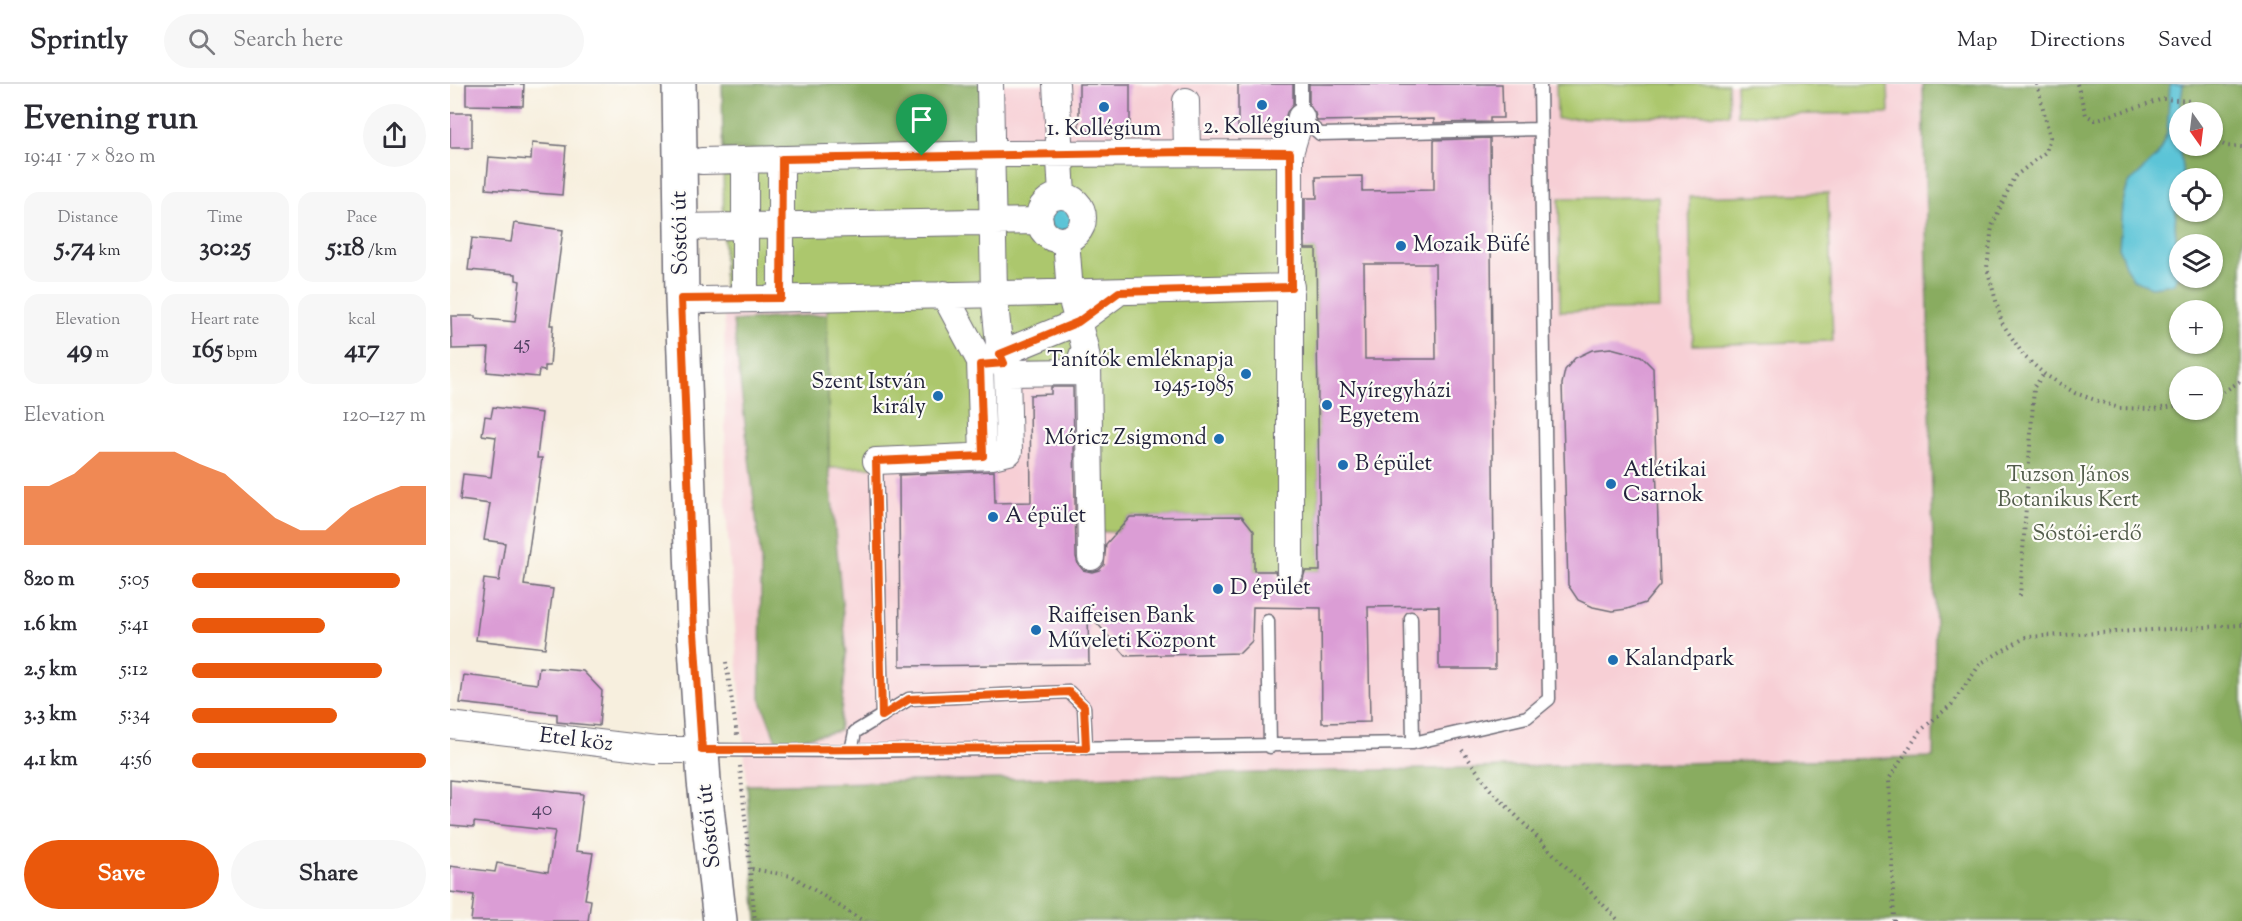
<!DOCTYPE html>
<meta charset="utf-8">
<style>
body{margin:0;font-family:"Sorts Mill Goudy",serif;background:#f7f7f7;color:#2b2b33;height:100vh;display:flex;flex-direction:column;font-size:22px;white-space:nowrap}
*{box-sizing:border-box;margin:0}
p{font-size:20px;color:#7c7c81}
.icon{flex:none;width:33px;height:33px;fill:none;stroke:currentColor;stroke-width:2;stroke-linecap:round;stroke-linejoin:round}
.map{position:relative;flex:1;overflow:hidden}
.side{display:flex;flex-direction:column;background:#fff;width:450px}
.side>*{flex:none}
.needle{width:39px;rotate:166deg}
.controls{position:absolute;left:1719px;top:18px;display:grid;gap:12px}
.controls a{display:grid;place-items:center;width:54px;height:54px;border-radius:50%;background:#fff;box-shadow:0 2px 4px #0004;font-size:30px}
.pin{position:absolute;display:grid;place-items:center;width:51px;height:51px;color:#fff;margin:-62px -26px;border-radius:50% 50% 50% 0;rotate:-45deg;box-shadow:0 0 6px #0007}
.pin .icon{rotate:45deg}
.round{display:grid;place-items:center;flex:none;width:63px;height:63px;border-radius:32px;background:#f7f7f7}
.overview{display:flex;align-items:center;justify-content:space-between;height:102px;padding:0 24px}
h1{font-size:33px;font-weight:700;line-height:45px}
.stats{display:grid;grid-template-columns:repeat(3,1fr);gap:9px;height:102px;padding:6px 24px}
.stats div{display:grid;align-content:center;border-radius:15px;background:#f7f7f7;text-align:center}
.stats b{font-size:26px;font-weight:700}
.stats small{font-size:16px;font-weight:400}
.stats p{font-size:16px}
.chart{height:168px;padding:12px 24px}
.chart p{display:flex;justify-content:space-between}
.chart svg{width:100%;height:108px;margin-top:6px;fill:#ea580c;opacity:.7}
.button{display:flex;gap:12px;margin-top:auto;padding:12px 24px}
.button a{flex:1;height:69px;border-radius:36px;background:#ea580c;color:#fff;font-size:24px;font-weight:700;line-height:69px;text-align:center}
.button a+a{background:#f7f7f7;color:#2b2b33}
ul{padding:0 24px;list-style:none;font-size:20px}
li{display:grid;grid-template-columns:96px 72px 1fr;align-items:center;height:45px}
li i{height:15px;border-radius:8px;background:#ea580c}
header{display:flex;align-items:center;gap:36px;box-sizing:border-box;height:84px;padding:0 30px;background:#fff;border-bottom:2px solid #e1e1e2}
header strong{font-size:28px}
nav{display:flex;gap:33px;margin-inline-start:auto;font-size:21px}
.search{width:420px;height:54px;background:#f7f7f7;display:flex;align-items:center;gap:15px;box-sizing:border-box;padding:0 21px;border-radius:33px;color:#7c7c81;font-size:22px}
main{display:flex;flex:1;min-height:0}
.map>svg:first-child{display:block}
</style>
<header>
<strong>Sprintly</strong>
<div class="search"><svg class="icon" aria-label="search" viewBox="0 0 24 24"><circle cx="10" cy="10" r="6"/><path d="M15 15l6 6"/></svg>Search here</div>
<nav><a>Map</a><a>Directions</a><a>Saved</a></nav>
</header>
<main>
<section class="side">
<div class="overview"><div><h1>Evening run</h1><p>19:41 · 7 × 820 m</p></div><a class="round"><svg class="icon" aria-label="share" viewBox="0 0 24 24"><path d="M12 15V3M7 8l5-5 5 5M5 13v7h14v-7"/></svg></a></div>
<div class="stats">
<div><p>Distance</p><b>5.74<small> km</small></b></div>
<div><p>Time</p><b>30:25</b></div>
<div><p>Pace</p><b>5:18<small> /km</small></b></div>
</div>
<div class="stats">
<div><p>Elevation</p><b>49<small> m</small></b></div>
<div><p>Heart rate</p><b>165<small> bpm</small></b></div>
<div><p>kcal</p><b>417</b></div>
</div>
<div class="chart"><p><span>Elevation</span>120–127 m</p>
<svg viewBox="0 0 160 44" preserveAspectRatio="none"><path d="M0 44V20L10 20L20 15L30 6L40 6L50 6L60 6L70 11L80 15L90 24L100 33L110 38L120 38L130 29L140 24L150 20L160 20V44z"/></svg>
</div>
<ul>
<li><b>820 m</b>5:05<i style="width:89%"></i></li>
<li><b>1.6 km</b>5:41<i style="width:57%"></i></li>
<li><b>2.5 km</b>5:12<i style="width:81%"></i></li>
<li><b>3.3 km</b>5:34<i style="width:62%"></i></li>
<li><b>4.1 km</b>4:56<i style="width:100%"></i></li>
</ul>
<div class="button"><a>Save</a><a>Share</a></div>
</section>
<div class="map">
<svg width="1792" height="837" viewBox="0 0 1792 837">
<rect width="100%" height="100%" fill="#fdfcf7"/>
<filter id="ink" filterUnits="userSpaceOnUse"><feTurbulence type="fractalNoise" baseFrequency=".0167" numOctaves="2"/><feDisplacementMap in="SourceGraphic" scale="12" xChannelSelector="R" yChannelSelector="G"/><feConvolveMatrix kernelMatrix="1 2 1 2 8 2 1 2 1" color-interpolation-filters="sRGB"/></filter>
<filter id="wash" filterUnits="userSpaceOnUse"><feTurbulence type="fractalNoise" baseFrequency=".008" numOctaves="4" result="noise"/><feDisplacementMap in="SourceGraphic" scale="24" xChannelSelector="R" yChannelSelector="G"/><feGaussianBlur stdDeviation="1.35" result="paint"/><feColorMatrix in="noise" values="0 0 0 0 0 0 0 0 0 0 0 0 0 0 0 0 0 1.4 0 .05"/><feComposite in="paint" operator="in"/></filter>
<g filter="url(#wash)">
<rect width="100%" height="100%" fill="#f7efde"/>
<!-- built -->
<path fill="#f7cfd5" d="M 272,0 L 1473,0 L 1485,550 L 1484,673 L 297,701 L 276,427 Z"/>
<!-- green -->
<path fill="#acc76d" stroke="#677454" stroke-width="1.5" d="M 1106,0 L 1278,0 L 1279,30 L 1107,35 Z
M 1286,0 L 1438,0 L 1439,29 L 1287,31 Z
M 273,65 L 837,73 L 841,166 L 866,165 L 870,487 L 804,487 L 804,447 L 792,432 L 680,433 L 666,448 L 637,447 L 634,294 L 580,282 L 578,259 L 540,262 L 544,381 L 379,384 L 377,213 L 274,214 Z
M 1378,109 L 1383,257 L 1243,261 L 1239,113 Z
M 1208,113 L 1210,225 L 1110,227 L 1109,114 Z"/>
<!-- forest -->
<path fill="#89ac60" stroke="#56674e" stroke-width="1.5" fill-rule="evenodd" d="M 272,0 L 538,0 L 540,67 L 273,65 Z
M 1473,0 L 1792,0 L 1792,837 L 307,837 L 297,701 L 1483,673 L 1485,550 ZM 1730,28 L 1762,28 L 1762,62 L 1730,62 ZM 1730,94 L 1762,94 L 1762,128 L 1730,128 ZM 1730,160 L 1762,160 L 1762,194 L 1730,194 ZM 1730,226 L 1762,226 L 1762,260 L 1730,260 ZM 1730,292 L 1762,292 L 1762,326 L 1730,326 Z
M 377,230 L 379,384 L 397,571 L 389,647 L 327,659 L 310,614 L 311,476 L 283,237 Z"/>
<!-- water -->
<path fill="#5bc4d7" stroke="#3e7389" stroke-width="1.5" d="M 1720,0 L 1733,0 L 1727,45 L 1733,92 L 1730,94 C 1730,110 1725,126 1725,141 C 1725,161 1737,183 1723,200 L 1701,203 L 1684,196 L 1676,184 L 1669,165 L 1672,122 L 1678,100 L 1708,71 L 1717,49 Z
M598 134a13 13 0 1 1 26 0a13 13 0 1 1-26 0Z"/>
<g id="blocks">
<!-- building -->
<path fill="#db9dd5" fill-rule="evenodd" d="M 16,0 L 74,0 L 73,22 L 16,21 Z
M 629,0 L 680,0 L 680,46 L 629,47 Z
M 788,0 L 843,0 L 843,21 L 837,28 L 833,42 L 788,43 Z
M 859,0 L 1052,0 L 1053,34 L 1040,34 L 1040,38 L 984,39 L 984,35 L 867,37 L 865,29 L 859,21 Z
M 0,29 L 22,29 L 22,64 L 0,64 Z
M 1040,54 L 1045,585 L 989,585 L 989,522 L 918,523 L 920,638 L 872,639 L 871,524 L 803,523 L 802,557 L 790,569 L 676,572 L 638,529 L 639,580 L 450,582 L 449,391 L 544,387 L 545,419 L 581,418 L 580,311 L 601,310 L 601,303 L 623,303 L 626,473 L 628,480 L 633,486 L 642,488 L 649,486 L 654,481 L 656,460 L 680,433 L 792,432 L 804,447 L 804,487 L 825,487 L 827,494 L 832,500 L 841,502 L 847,500 L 853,495 L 855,487 L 870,487 L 866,165 L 855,165 L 855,114 L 867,114 L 866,93 L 912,92 L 912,107 L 984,106 L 984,56 ZM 914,180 L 985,180 L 986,275 L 915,275 Z
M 82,59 L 116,62 L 112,111 L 36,105 L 39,73 L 81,76 Z
M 64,139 L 113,146 L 100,241 L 103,241 L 100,282 L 95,282 L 95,287 L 89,286 L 88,293 L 37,288 L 39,264 L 2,265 L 1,232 L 25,232 L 25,234 L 65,238 L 70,197 L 66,196 L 66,190 L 18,186 L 22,154 L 61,158 Z
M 1161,264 L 1191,272 L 1203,284 L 1210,501 L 1195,519 L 1177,525 L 1162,527 L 1143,523 L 1128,516 L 1118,501 L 1112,300 L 1115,286 L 1125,274 L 1142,266 Z
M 43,323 L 92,329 L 87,374 L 92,374 L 74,501 L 103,505 L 95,564 L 26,556 L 34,495 L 49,497 L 55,459 L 34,456 L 40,420 L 10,416 L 13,390 L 41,393 L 46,353 L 32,351 L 35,332 L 41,333 Z
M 89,583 L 133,587 L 152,607 L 149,642 L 107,638 L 107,630 L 10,619 L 14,591 L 87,600 Z
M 0,696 L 133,710 L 126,767 L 143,769 L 135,815 L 141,816 L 138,837 L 21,837 L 24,811 L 0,808 L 0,782 L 45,788 L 47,779 L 98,788 L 105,747 L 24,738 L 24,743 L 0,741 Z"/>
</g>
</g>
<g filter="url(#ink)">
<use href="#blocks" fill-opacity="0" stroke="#6d6a74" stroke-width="1.5"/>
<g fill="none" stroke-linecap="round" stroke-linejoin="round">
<defs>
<path id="lane" d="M 851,0 L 851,33 L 870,50 L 1091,45
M 426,377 L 432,632
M 961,534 L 963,659
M 818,537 L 820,663
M 253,666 L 401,667 L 963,659 L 1077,633 L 1099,615 L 1090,0
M 401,667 L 405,648 L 459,615 L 619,608 L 634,623 L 636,664"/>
<path id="street" d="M 540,0 L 544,209 L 550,270
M 606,0 L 612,112
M 736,17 L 737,68
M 295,76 L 295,215
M 252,77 L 542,70 L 840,69
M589 134a22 22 0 1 1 44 0a22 22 0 1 1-44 0Z
M 230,143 L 590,137
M 494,210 L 530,277 L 533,372
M 331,214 L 331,75
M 232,215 L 254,216 C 450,212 645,209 841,203
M 635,264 L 638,282 L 641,473
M 557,289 L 626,288 L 635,264 L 628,238 L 669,208
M 426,377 L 543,372 L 559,368 L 557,289 L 550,270 L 628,238 L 620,209 L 616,155
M 840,487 L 840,69 L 851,33
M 0,641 L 206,666 L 252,666"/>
<path id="secondary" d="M 229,0 L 232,215 L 244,548 L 254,697 L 270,837"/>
</defs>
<!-- lane casing -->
<use href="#lane" stroke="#6d6a74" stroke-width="15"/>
<!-- street casing -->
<use href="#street" stroke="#6d6a74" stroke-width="28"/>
<!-- secondary casing -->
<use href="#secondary" stroke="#6d6a74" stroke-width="36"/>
<!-- path -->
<path stroke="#6d6a74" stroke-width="4" stroke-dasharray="1.5 4.5" stroke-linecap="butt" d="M 1587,0 L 1600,53 L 1596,68 L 1564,93 L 1542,142 L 1537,184 L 1552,239 L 1574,272 L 1594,290 L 1625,309 L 1669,324 L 1705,325 L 1730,321
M 1627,0 L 1636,31 L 1645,36 L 1713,15 L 1741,17 L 1744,28
M 1762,55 L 1776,62 L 1792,63
M 1762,312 L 1773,308 L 1792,296
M 1570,512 L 1584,303 L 1594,290
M 276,578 L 287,651
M 1012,666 L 1040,705 L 1169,837
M 290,682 L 305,837
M 302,785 L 342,792 L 413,837
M 1444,837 L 1439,695 L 1470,647 L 1502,620 L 1531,579 L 1576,553 L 1792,541"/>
<!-- lane -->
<use href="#lane" stroke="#fff" stroke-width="12"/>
<!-- street -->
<use href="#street" stroke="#fff" stroke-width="26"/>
<!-- secondary -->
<use href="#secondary" stroke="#fff" stroke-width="33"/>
</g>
</g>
<g fill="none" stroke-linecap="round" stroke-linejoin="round" filter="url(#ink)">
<defs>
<path id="route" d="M 737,68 L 840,69 L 841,203 L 669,208 L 628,238 L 550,270 L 554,279 L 530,281 L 533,372 L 426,377 L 432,632 L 459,615 L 619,608 L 634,622 L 636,664 L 252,666 L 244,548 L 231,215 L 331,214 L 332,75 Z"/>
</defs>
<!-- route casing -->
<use href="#route" stroke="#fff" stroke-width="12"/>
<!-- route -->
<use href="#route" stroke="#ea580c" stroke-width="8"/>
</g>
<!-- markers -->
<g fill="#1f6fb2" stroke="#fdfcf7" stroke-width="2">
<circle cx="812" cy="21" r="6"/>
<circle cx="654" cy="23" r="6"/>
<circle cx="951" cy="162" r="6"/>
<circle cx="796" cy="290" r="6"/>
<circle cx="488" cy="312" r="6"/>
<circle cx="877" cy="321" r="6"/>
<circle cx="769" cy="355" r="6"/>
<circle cx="893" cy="381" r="6"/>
<circle cx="1161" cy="400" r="6"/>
<circle cx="543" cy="433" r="6"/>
<circle cx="768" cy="505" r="6"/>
<circle cx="586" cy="546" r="6"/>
<circle cx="1163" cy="576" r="6"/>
</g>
<g text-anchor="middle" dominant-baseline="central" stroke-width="4.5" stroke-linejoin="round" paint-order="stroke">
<!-- number labels -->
<g font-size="20" fill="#504162">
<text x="72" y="260">45</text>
<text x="92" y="726">40</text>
</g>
<!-- poi labels -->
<g font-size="22" fill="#22223b" stroke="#fdfcf7" text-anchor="start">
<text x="812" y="44" text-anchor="middle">2. Kollégium</text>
<text x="654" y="46" text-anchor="middle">1. Kollégium</text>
<text x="963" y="162">Mozaik Büfé</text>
<text x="784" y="277" text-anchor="end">Tanítók emléknapja<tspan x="784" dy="25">1945-1985</tspan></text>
<text x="476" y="299" text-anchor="end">Szent István<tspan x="476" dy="25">király</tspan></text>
<text x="889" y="308">Nyíregyházi<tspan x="889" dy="25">Egyetem</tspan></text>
<text x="757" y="355" text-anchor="end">Móricz Zsigmond</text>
<text x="905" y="381">B épület</text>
<text x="1173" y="387">Atlétikai<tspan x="1173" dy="25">Csarnok</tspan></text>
<text x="555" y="433">A épület</text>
<text x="780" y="505">D épület</text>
<text x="598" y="533">Raiffeisen Bank<tspan x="598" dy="25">Műveleti Központ</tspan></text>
<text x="1175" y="576">Kalandpark</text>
</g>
<!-- street labels -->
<g font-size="22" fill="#22223b" stroke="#fdfcf7">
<text transform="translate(231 149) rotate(-91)">Sóstói út</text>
<text transform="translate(126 657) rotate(7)">Etel köz</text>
<text transform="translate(260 742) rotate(-96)">Sóstói út</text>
</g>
<!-- park labels -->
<g font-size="22" fill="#525c4c" stroke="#fdfcf7">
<text x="1618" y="392">Tuzson János<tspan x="1618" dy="25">Botanikus Kert</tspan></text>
<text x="1637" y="451">Sóstói-erdő</text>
</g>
</g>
</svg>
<div class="controls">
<a><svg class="needle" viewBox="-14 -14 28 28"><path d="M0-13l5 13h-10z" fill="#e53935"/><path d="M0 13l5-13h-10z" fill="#7c7c81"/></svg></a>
<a><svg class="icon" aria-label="locate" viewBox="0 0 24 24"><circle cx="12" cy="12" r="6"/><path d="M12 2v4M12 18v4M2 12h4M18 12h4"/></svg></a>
<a><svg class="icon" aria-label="layers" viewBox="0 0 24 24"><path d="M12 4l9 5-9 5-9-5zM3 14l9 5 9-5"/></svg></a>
<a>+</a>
<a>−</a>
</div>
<div class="pin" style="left:472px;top:72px;background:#1e9e55"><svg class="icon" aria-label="arrive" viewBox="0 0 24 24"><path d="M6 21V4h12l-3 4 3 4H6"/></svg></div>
</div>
</main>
